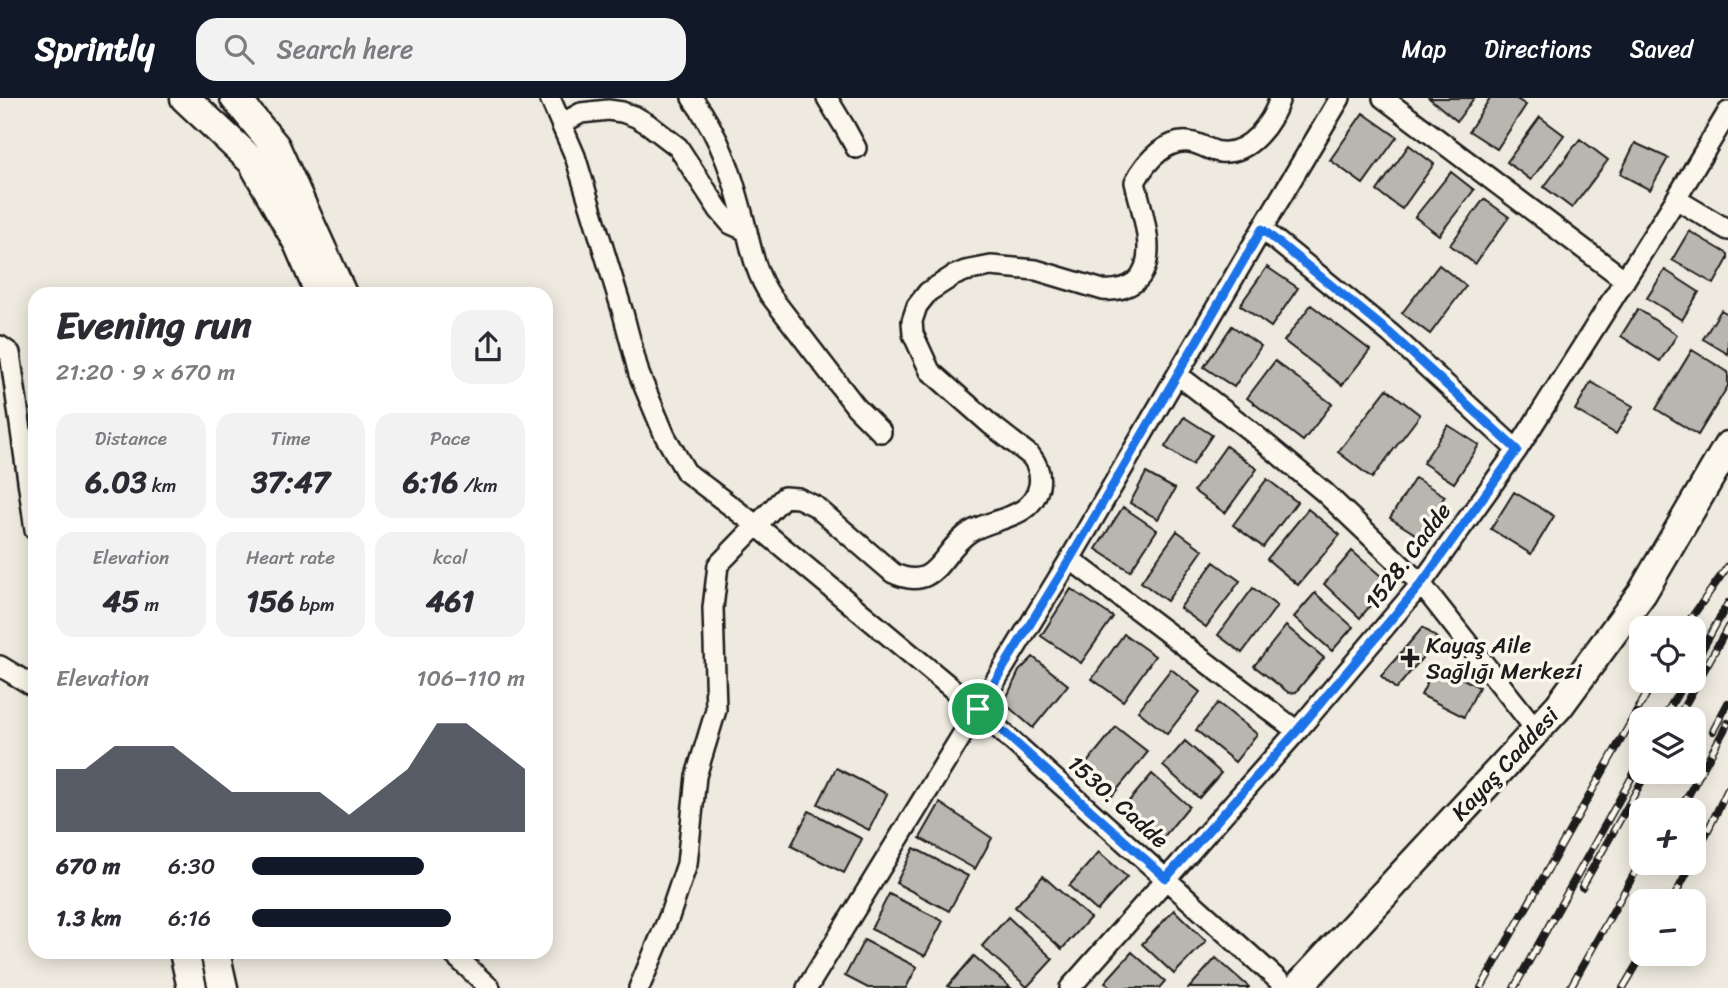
<!DOCTYPE html>
<meta charset="utf-8">
<style>
body{margin:0;font-family:Sriracha,sans-serif;background:#f2f2f3;color:#2b2b33;height:100vh;display:flex;flex-direction:column;font-size:26px;white-space:nowrap}
*{box-sizing:border-box;margin:0}
p{font-size:23px;color:#7c7c81}
.icon{flex:none;width:38px;height:38px;fill:none;stroke:currentColor;stroke-width:2;stroke-linecap:round;stroke-linejoin:round}
.map{position:relative;flex:1;overflow:hidden}
.side{position:absolute;left:28px;top:189px;width:525px;height:672px;display:flex;flex-direction:column;background:#fff;border-radius:21px;box-shadow:0 4px 18px #0003}
.side>*{flex:none}
.controls{position:absolute;left:1629px;top:518px;display:grid;gap:14px}
.controls a{display:grid;place-items:center;width:77px;height:77px;border-radius:14px;background:#fff;box-shadow:0 4px 18px #0003;font-size:35px}
.pin{position:absolute;display:grid;place-items:center;width:60px;height:60px;color:#fff;margin:-30px;border:4px solid #fff;border-radius:50%;box-shadow:0 2px 7px #0007}
.round{display:grid;place-items:center;flex:none;width:74px;height:74px;border-radius:21px;background:#f2f2f3}
.overview{display:flex;align-items:center;justify-content:space-between;height:119px;padding:0 28px}
h1{font-size:38px;font-weight:800;line-height:52px}
.figures{display:grid;grid-template-columns:repeat(3,1fr);gap:10px;height:119px;padding:7px 28px}
.figures div{display:grid;align-content:center;border-radius:18px;background:#f2f2f3;text-align:center}
.figures b{font-size:30px;font-weight:800}
.figures small{font-size:19px;font-weight:400}
.figures p{font-size:19px}
.chart{height:196px;padding:14px 28px}
.chart p{display:flex;justify-content:space-between}
.chart svg{width:100%;height:126px;margin-top:7px;fill:#111827;opacity:.7}
ul{padding:0 28px;list-style:none;font-size:23px}
li{display:grid;grid-template-columns:112px 84px 1fr;align-items:center;height:52px}
li i{height:18px;border-radius:9px;background:#111827}
header{display:flex;align-items:center;gap:42px;box-sizing:border-box;height:98px;padding:0 35px;background:#111827;color:#fff}
header strong{font-size:33px}
nav{display:flex;gap:38px;margin-inline-start:auto;font-size:24px}
.search{width:490px;height:63px;background:#f2f2f3;display:flex;align-items:center;gap:18px;box-sizing:border-box;padding:0 24px;border-radius:21px;color:#7c7c81;font-size:26px}
.map>svg:first-child{display:block}
</style>
<header>
<strong>Sprintly</strong>
<div class="search"><svg class="icon" aria-label="search" viewBox="0 0 24 24"><circle cx="10" cy="10" r="6"/><path d="M15 15l6 6"/></svg>Search here</div>
<nav><a>Map</a><a>Directions</a><a>Saved</a></nav>
</header>
<div class="map">
<svg width="1728" height="890" viewBox="0 0 1728 890">
<rect width="100%" height="100%" fill="#eeeadf"/>
<filter id="ink" filterUnits="userSpaceOnUse"><feTurbulence type="fractalNoise" baseFrequency=".0143" numOctaves="2"/><feDisplacementMap in="SourceGraphic" scale="14" xChannelSelector="R" yChannelSelector="G"/><feConvolveMatrix kernelMatrix="1 2 1 2 8 2 1 2 1" color-interpolation-filters="sRGB"/></filter>
<g filter="url(#ink)">
<!-- building -->
<path fill="#b9b6af" stroke="#1c1c1c" stroke-width="2" d="M 1429,0 L 1474,0 L 1457,23 Z
M 1490,0 L 1515,0 L 1526,7 L 1497,51 L 1469,33 Z
M 1363,15 L 1397,39 L 1363,86 L 1330,62 Z
M 1540,19 L 1564,37 L 1531,82 L 1507,64 Z
M 1580,41 L 1608,62 L 1572,110 L 1544,89 Z
M 1635,45 L 1668,60 L 1650,92 L 1620,76 Z
M 1409,47 L 1434,66 L 1402,111 L 1377,93 Z
M 1451,74 L 1474,92 L 1439,137 L 1415,119 Z
M 1484,101 L 1509,119 L 1475,166 L 1450,147 Z
M 1689,133 L 1728,156 L 1728,161 L 1714,186 L 1672,162 Z
M 1439,167 L 1466,188 L 1430,236 L 1402,215 Z
M 1267,169 L 1298,190 L 1271,229 L 1240,207 Z
M 1665,172 L 1699,194 L 1682,222 L 1647,200 Z
M 1311,207 L 1370,252 L 1342,287 L 1284,243 Z
M 1638,211 L 1677,237 L 1660,263 L 1621,238 Z
M 1721,212 L 1728,216 L 1728,256 L 1703,241 Z
M 1232,228 L 1261,248 L 1234,289 L 1204,269 Z
M 1692,252 L 1728,274 L 1728,288 L 1698,337 L 1656,311 Z
M 1275,263 L 1332,306 L 1303,343 L 1247,300 Z
M 1591,284 L 1633,308 L 1616,336 L 1575,312 Z
M 1387,291 L 1420,317 L 1372,380 L 1338,354 Z
M 1184,319 L 1212,337 L 1192,367 L 1165,349 Z
M 1448,327 L 1479,347 L 1454,385 L 1423,365 Z
M 1226,348 L 1257,371 L 1225,415 L 1194,393 Z
M 1146,375 L 1175,391 L 1158,421 L 1130,405 Z
M 1415,380 L 1445,398 L 1420,439 L 1390,420 Z
M 1267,381 L 1297,404 L 1263,449 L 1233,427 Z
M 1514,394 L 1554,418 L 1531,456 L 1491,431 Z
M 1123,409 L 1157,432 L 1130,473 L 1096,451 Z
M 1308,411 L 1340,437 L 1298,487 L 1267,461 Z
M 1177,433 L 1203,452 L 1167,503 L 1141,484 Z
M 1352,453 L 1389,485 L 1360,520 L 1324,486 Z
M 1214,464 L 1240,483 L 1206,529 L 1180,510 Z
M 1253,490 L 1277,508 L 1242,555 L 1218,537 Z
M 1071,491 L 1113,519 L 1081,565 L 1041,538 Z
M 1315,495 L 1353,529 L 1332,553 L 1294,519 Z
M 1286,528 L 1324,560 L 1296,594 L 1289,595 L 1254,568 Z
M 1423,529 L 1438,541 L 1396,591 L 1381,578 Z
M 1124,536 L 1155,558 L 1123,603 L 1092,581 Z
M 1033,559 L 1068,587 L 1033,630 L 1004,605 L 1019,573 Z
M 1436,567 L 1479,589 L 1464,619 L 1421,597 Z
M 1171,571 L 1200,594 L 1167,636 L 1138,613 Z
M 1218,605 L 1257,636 L 1235,664 L 1196,632 Z
M 1116,629 L 1148,654 L 1112,698 L 1081,672 Z
M 1185,643 L 1221,675 L 1199,700 L 1163,668 Z
M 836,670 L 887,696 L 869,732 L 818,706 Z
M 1152,676 L 1189,708 L 1162,741 L 1124,709 Z
M 940,705 L 992,740 L 975,771 L 920,740 Z
M 809,713 L 862,741 L 844,775 L 791,748 Z
M 914,750 L 968,778 L 949,813 L 896,785 Z
M 1099,754 L 1127,779 L 1097,813 L 1069,788 Z
M 1043,778 L 1090,820 L 1062,851 L 1015,809 Z
M 889,796 L 943,823 L 925,858 L 871,831 Z
M 1174,812 L 1206,843 L 1174,876 L 1142,846 Z
M 1008,819 L 1053,861 L 1027,889 L 982,848 Z
M 864,842 L 917,869 L 906,890 L 868,890 L 845,878 Z
M 1132,854 L 1165,883 L 1159,890 L 1111,890 L 1105,884 Z
M 974,858 L 1011,890 L 951,890 L 948,888 Z
M 1216,860 L 1249,889 L 1248,890 L 1189,890 Z"/>
<g fill="none" stroke-linecap="round" stroke-linejoin="round">
<defs>
<path id="street" d="M 550,0 L 575,58 L 623,215 L 639,276 L 665,338 L 686,374 L 756,427 L 978,612 L 1287,890
M 692,0 C 722,40 734,82 746,130 C 752,154 756,176 770,197 L 856,309 L 881,334
M 827,0 L 844,28 L 856,50
M 1383,0 L 1625,182
M 561,26 L 581,15 L 608,12 L 622,14 L 636,19 L 648,26 L 678,49 L 719,112 L 731,126 L 747,133
M 1676,101 L 1728,132
M 1262,131 L 1391,236 L 1517,352
M 0,248 L 10,255 L 35,432
M 1178,277 L 1248,331 L 1324,394 L 1421,486 L 1537,633
M 1070,461 L 1297,633
M 0,568 L 35,589
M 451,854 L 490,890
M 639,890 L 669,819 L 687,766 L 696,678 L 716,612 L 713,510 L 718,467 L 784,399 L 798,400 L 815,408 L 893,475 C 937,496 941,452 970,434 C 993,419 1032,422 1039,388 C 1041,377 1038,367 1031,358 L 990,326 L 930,273 L 913,236 L 912,223 L 917,208 L 928,194 L 953,178 L 965,173 L 991,168 L 1036,172 L 1103,192 C 1115,193 1125,191 1135,184 C 1161,163 1141,112 1135,84 C 1146,63 1168,38 1194,45 C 1203,47 1210,53 1220,54 C 1250,57 1272,25 1280,0
M 807,890 L 1070,461 L 1262,131 L 1340,0
M 1070,890 L 1297,633 L 1421,486 L 1517,352 L 1676,101 L 1728,14"/>
<path id="secondary" d="M 185,0 L 252,63 L 298,145 L 320,196
M 235,0 L 275,48 L 342,196
M 184,854 L 192,890
M 215,854 L 223,890
M 1297,890 L 1559,608 L 1642,495 L 1728,348"/>
</defs>
<!-- street casing -->
<use href="#street" stroke="#1c1c1c" stroke-width="24"/>
<!-- secondary casing -->
<use href="#secondary" stroke="#1c1c1c" stroke-width="33"/>
<!-- street -->
<use href="#street" stroke="#fbf7ec" stroke-width="19"/>
<!-- secondary -->
<use href="#secondary" stroke="#fbf7ec" stroke-width="28"/>
<defs>
<path id="rail" d="M 1684,530 L 1728,468
M 1694,566 L 1728,505
M 1663,621 L 1685,583
M 1677,621 L 1728,529
M 1713,633 L 1728,605
M 1680,712 L 1728,625
M 1694,761 L 1728,691
M 1582,789 L 1647,674
M 1672,803 L 1692,765
M 1481,890 L 1654,583
M 1514,890 L 1642,661
M 1570,890 L 1642,762
M 1623,890 L 1643,856"/>
</defs>
<!-- rail casing -->
<use href="#rail" stroke="#1c1c1c" stroke-width="8"/>
<!-- rail -->
<use href="#rail" stroke="#fbf7ec" stroke-width="5" stroke-dasharray="16" stroke-linecap="butt"/>
</g>
</g>
<g fill="none" stroke-linecap="round" stroke-linejoin="round" filter="url(#ink)">
<defs>
<path id="route" d="M 1262,131 L 1391,236 L 1517,352 L 1421,486 L 1297,633 L 1166,780 L 978,611 L 1070,461 Z"/>
</defs>
<!-- route casing -->
<use href="#route" stroke="#fff" stroke-width="14"/>
<!-- route -->
<use href="#route" stroke="#1a73e8" stroke-width="9"/>
</g>
<!-- markers -->
<path fill="#1c1c1c" stroke="#fbf7ec" stroke-width="2.5" d="M1406.5 549.5h7v7h7v7h-7v7h-7v-7h-7v-7h7z"/>
<g text-anchor="middle" dominant-baseline="central" stroke-width="7" stroke-linejoin="round" paint-order="stroke">
<!-- street labels -->
<g font-size="23" fill="#1c1c1c" stroke="#fbf7ec">
<text transform="translate(1408 458) rotate(-53)">1528. Cadde</text>
<text transform="translate(1505 666) rotate(-47)">Kayaş Caddesi</text>
<text transform="translate(1118 704) rotate(42)">1530. Cadde</text>
</g>
<!-- poi labels -->
<g font-size="23" fill="#1c1c1c" stroke="#fbf7ec" text-anchor="start">
<text x="1426" y="547">Kayaş Aile<tspan x="1426" dy="26">Sağlığı Merkezi</tspan></text>
</g>
</g>
</svg>
<div class="controls">
<a><svg class="icon" aria-label="locate" viewBox="0 0 24 24"><circle cx="12" cy="12" r="6"/><path d="M12 2v4M12 18v4M2 12h4M18 12h4"/></svg></a>
<a><svg class="icon" aria-label="layers" viewBox="0 0 24 24"><path d="M12 4l9 5-9 5-9-5zM3 14l9 5 9-5"/></svg></a>
<a>+</a>
<a>−</a>
</div>
<div class="pin" style="left:978px;top:611px;background:#1e9e55"><svg class="icon" aria-label="arrive" viewBox="0 0 24 24"><path d="M6 21V4h12l-3 4 3 4H6"/></svg></div>
<section class="side">
<div class="overview"><div><h1>Evening run</h1><p>21:20 · 9 × 670 m</p></div><a class="round"><svg class="icon" aria-label="share" viewBox="0 0 24 24"><path d="M12 15V3M7 8l5-5 5 5M5 13v7h14v-7"/></svg></a></div>
<div class="figures">
<div><p>Distance</p><b>6.03<small> km</small></b></div>
<div><p>Time</p><b>37:47</b></div>
<div><p>Pace</p><b>6:16<small> /km</small></b></div>
</div>
<div class="figures">
<div><p>Elevation</p><b>45<small> m</small></b></div>
<div><p>Heart rate</p><b>156<small> bpm</small></b></div>
<div><p>kcal</p><b>461</b></div>
</div>
<div class="chart"><p><span>Elevation</span>106–110 m</p>
<svg viewBox="0 0 160 44" preserveAspectRatio="none"><path d="M0 44V22L10 22L20 14L30 14L40 14L50 22L60 30L70 30L80 30L90 30L100 38L110 30L120 22L130 6L140 6L150 14L160 22V44z"/></svg>
</div>
<ul>
<li><b>670 m</b>6:30<i style="width:63%"></i></li>
<li><b>1.3 km</b>6:16<i style="width:73%"></i></li>
</ul>
</section>
</div>
